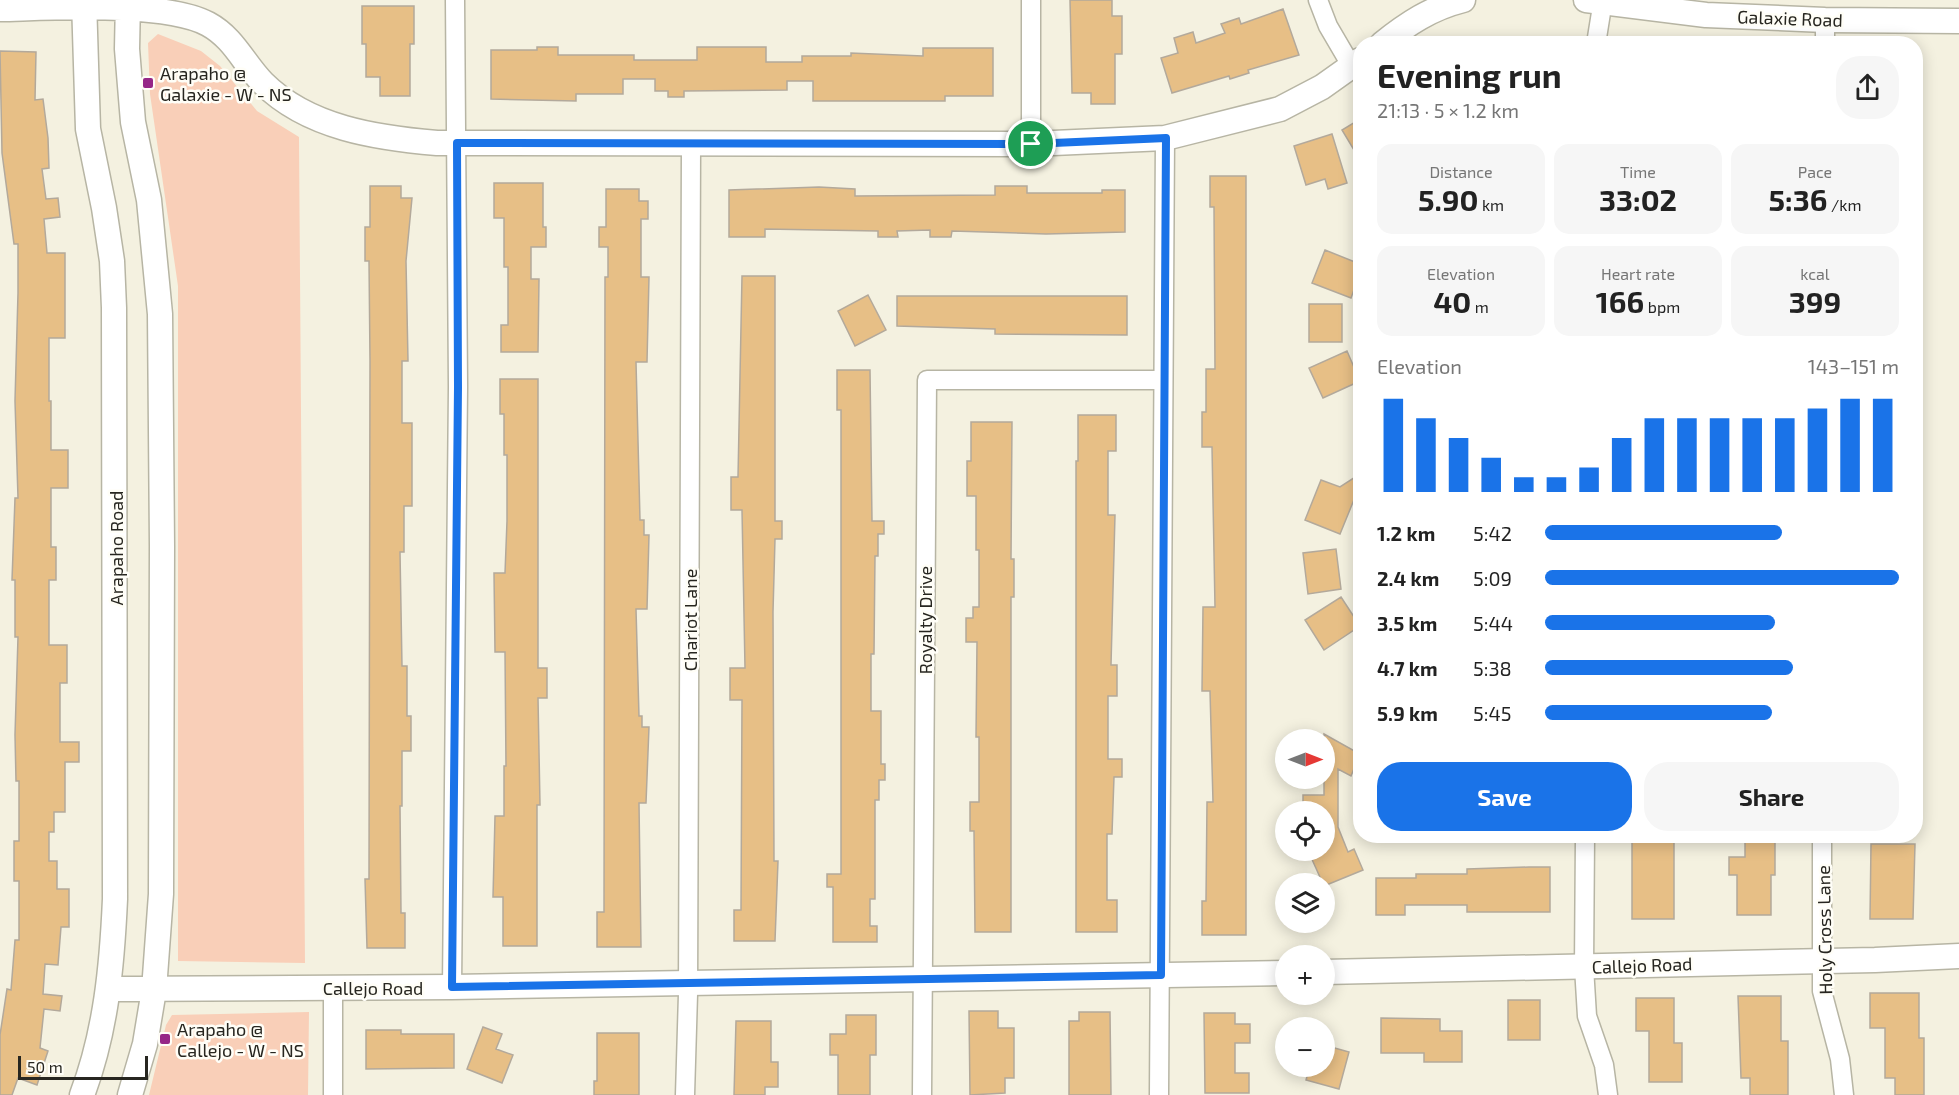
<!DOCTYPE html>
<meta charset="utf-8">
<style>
body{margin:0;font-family:"Exo 2",sans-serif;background:#f6f6f6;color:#222;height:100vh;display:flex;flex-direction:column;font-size:22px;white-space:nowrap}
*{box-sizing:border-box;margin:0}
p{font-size:20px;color:#767676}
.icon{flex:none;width:33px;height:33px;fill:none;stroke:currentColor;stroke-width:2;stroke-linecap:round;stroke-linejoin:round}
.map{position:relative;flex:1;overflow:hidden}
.sheet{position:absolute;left:1353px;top:36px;width:570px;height:807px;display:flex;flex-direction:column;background:#fff;border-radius:24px;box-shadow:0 3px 15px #0003}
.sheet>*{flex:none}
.needle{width:39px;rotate:90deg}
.tools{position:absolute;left:1275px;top:729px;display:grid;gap:12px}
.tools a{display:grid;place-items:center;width:60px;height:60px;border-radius:50%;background:#fff;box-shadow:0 3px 15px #0003;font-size:30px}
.scale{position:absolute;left:18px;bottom:15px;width:130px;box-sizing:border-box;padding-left:6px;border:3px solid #272620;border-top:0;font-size:16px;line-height:21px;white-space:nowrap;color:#272620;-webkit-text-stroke:4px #fffef7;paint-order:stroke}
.pin{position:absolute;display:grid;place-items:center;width:51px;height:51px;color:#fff;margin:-26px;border:3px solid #fff;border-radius:50%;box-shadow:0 2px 6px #0007}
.round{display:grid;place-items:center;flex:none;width:63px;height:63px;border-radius:24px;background:#f6f6f6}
.head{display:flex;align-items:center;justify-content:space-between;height:102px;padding:0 24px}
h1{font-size:33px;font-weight:700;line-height:45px}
.metrics{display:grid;grid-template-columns:repeat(3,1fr);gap:9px;height:102px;padding:6px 24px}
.metrics div{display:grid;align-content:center;border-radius:15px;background:#f6f6f6;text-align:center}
.metrics b{font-size:30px;font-weight:700}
.metrics small{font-size:16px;font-weight:400}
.metrics p{font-size:16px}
.chart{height:168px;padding:12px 24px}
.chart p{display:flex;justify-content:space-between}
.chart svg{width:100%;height:108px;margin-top:6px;stroke:#1a73e8;stroke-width:6}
.primary-button{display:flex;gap:12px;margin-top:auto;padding:12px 24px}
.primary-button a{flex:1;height:69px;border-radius:24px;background:#1a73e8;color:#fff;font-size:24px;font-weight:700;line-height:69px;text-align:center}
.primary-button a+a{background:#f6f6f6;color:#222}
ul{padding:0 24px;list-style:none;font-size:20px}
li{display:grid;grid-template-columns:96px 72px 1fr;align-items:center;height:45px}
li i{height:15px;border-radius:8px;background:#1a73e8}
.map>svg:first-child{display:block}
</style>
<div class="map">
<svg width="1959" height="1095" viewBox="0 0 1959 1095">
<rect width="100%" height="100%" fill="#f4f1e0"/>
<!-- green -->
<path fill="#f9cfb8" d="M 158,34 L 201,51 L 220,66 L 257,111 L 299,137 L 305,963 L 178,961 L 178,286 L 150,94 L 148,43 Z
M 309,1012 L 308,1095 L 149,1095 L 166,1025 L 172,1015 Z"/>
<!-- building -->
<path fill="#e7bf86" stroke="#b3a99b" stroke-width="1.5" d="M 1070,0 L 1112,0 L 1112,16 L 1122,16 L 1122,54 L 1115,54 L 1115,104 L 1091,104 L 1091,93 L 1072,93 Z
M 362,6 L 414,6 L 414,44 L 410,44 L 410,96 L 380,96 L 380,77 L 366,77 L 366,44 L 362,44 Z
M 1283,9 L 1299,55 L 1248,70 L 1249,73 L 1230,79 L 1229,76 L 1172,93 L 1161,58 L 1178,53 L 1174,38 L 1193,32 L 1196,43 L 1225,33 L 1221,24 L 1239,18 L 1241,24 Z
M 537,47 L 558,47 L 558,55 L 634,55 L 634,60 L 697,60 L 697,47 L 766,47 L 766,62 L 802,62 L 802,56 L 851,56 L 851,53 L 923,56 L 923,48 L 993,48 L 993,96 L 945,96 L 945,101 L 813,101 L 813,81 L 787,81 L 787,90 L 684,91 L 684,97 L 668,97 L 668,91 L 655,91 L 655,79 L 623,79 L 623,94 L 576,94 L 576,101 L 491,99 L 491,50 L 537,50 Z
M 0,51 L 36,52 L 35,100 L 43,99 L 48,138 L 49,168 L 42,169 L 46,199 L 58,198 L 60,217 L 44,219 L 47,253 L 65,253 L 65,338 L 49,338 L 49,401 L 51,401 L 51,450 L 68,450 L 68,488 L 51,488 L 51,547 L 56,547 L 56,580 L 49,580 L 49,645 L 67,645 L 67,683 L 60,683 L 60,742 L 79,742 L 79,762 L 65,762 L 65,812 L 54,812 L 54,832 L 49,832 L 49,861 L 57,861 L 57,889 L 69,889 L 69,927 L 61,927 L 58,965 L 45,964 L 43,994 L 62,996 L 60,1011 L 44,1009 L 40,1048 L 48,1051 L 37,1085 L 18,1078 L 12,1095 L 0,1095 L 0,1035 L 7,989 L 11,990 L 15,940 L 19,940 L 19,881 L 14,881 L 14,841 L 19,841 L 19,781 L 16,781 L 15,735 L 18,637 L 15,637 L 15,580 L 12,580 L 15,498 L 18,498 L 15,401 L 18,293 L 18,244 L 14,244 L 2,153 Z
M 1360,119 L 1360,160 L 1342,130 Z
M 1332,134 L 1347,183 L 1328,189 L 1325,179 L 1306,185 L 1294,146 Z
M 1210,176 L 1246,176 L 1246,935 L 1202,935 L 1202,901 L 1206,901 L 1207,802 L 1213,802 L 1210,691 L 1202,691 L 1203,607 L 1215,607 L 1212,447 L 1202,447 L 1202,412 L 1206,412 L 1206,369 L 1215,369 L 1214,207 L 1210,207 Z
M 494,183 L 543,183 L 543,227 L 546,227 L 546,247 L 531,247 L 531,279 L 539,279 L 538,352 L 501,352 L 501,325 L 508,325 L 508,267 L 504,267 L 504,218 L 494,218 Z
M 370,186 L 401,186 L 401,198 L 412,198 L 406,261 L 408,361 L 402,361 L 402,423 L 412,423 L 412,506 L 404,506 L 404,552 L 400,552 L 402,666 L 407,666 L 407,716 L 411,716 L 411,751 L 402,751 L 402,806 L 400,806 L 401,913 L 405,913 L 405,948 L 367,948 L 365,879 L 369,879 L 370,361 L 369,261 L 365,261 L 365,227 L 370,227 Z
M 995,186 L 1027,186 L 1027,193 L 1102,193 L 1102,190 L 1125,190 L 1125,232 L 1046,234 L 952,231 L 951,237 L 930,237 L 930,230 L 897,231 L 898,237 L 878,237 L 878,231 L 765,229 L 765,237 L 729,237 L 729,190 L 819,187 L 855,189 L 855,196 L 995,195 Z
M 606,189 L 639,189 L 639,201 L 648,201 L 648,219 L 641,219 L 641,277 L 649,277 L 647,362 L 636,362 L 640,520 L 644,520 L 644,535 L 649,535 L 647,609 L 636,609 L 639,716 L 642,716 L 642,727 L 649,727 L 646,803 L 639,803 L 641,947 L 597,947 L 597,912 L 604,912 L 605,277 L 608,277 L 608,247 L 599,247 L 599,227 L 606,227 Z
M 1325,250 L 1360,264 L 1360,273 L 1351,298 L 1312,283 Z
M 742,276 L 775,276 L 775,521 L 782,521 L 782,539 L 775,539 L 773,612 L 774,861 L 778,861 L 775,941 L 734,941 L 734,910 L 741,910 L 742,700 L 730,700 L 730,668 L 745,668 L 742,510 L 731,510 L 731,477 L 738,477 Z
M 868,295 L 886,330 L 855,346 L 838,311 Z
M 897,296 L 1127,296 L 1127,335 L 995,334 L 995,329 L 897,326 Z
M 1309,304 L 1342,304 L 1342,342 L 1309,342 Z
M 1347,351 L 1360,381 L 1323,398 L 1309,368 Z
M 837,370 L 870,370 L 872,521 L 884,521 L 884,534 L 878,534 L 878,556 L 875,556 L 874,654 L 871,654 L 871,711 L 881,711 L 881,764 L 885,764 L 885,780 L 879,780 L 879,800 L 875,800 L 875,899 L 870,899 L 870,926 L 877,926 L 877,942 L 833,942 L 833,887 L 827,887 L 827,874 L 841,874 L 841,410 L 837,410 Z
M 500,379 L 538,379 L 538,668 L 547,668 L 547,698 L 538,698 L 540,805 L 537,805 L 537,946 L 503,946 L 503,897 L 493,897 L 495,816 L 504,816 L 504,766 L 506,766 L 505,652 L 495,652 L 494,573 L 505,573 L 507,521 L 507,455 L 504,455 L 504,414 L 500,414 Z
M 1078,415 L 1116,415 L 1116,451 L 1108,451 L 1108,515 L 1115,515 L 1111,665 L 1117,665 L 1117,696 L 1108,696 L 1108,759 L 1122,759 L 1122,777 L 1114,777 L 1112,834 L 1107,834 L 1107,900 L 1117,900 L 1117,932 L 1076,932 L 1076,461 L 1078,461 Z
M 971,422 L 1012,422 L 1011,559 L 1014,559 L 1014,597 L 1011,597 L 1011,932 L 975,932 L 974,831 L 970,831 L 970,802 L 979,802 L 979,737 L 976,737 L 977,642 L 966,642 L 966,618 L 973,618 L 973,607 L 979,607 L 979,550 L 976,550 L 976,496 L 967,496 L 967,461 L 971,461 Z
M 1360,474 L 1360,485 L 1340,534 L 1305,520 L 1321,480 L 1340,487 Z
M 1336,549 L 1341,589 L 1308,594 L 1303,553 Z
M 1341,597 L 1360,626 L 1324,650 L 1305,620 Z
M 1324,734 L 1360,754 L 1351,776 L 1338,769 L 1338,827 L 1348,852 L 1354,849 L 1363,870 L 1324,886 L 1310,855 L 1324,850 L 1324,812 L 1303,812 L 1303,795 L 1324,795 Z
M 1745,838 L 1775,838 L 1775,875 L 1771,875 L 1771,915 L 1737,915 L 1737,875 L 1729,875 L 1729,857 L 1745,857 Z
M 1632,839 L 1674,839 L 1674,919 L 1632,919 Z
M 1871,844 L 1915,844 L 1913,919 L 1870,919 Z
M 1529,867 L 1550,867 L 1550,912 L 1467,912 L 1467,905 L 1405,905 L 1405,915 L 1376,915 L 1376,878 L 1416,878 L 1416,874 L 1467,874 L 1467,869 Z
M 1870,993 L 1919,993 L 1919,1038 L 1924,1038 L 1924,1095 L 1895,1095 L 1895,1078 L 1885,1078 L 1885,1028 L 1870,1028 Z
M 1738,996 L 1781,996 L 1781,1041 L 1788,1041 L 1788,1095 L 1750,1095 L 1750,1078 L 1741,1078 Z
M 1636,998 L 1674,998 L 1674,1043 L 1682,1043 L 1682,1082 L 1649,1082 L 1649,1031 L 1636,1031 Z
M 1508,1000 L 1540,1000 L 1540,1040 L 1508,1040 Z
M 969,1011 L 998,1011 L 998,1028 L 1014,1028 L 1014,1078 L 1005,1078 L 1005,1093 L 970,1095 Z
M 1079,1012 L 1110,1012 L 1111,1095 L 1069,1095 L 1069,1021 L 1079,1021 Z
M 1204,1013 L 1235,1013 L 1235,1024 L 1250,1024 L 1250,1043 L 1235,1043 L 1235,1073 L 1249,1073 L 1249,1093 L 1205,1093 Z
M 846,1015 L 876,1015 L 876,1055 L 870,1055 L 870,1095 L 838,1095 L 838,1055 L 830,1055 L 830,1034 L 846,1034 Z
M 1381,1018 L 1440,1019 L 1440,1031 L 1462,1031 L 1462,1062 L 1424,1062 L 1424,1053 L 1381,1053 Z
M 736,1021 L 771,1021 L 771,1062 L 778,1062 L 778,1087 L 765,1087 L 765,1095 L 734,1095 Z
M 483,1027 L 502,1034 L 496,1049 L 513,1055 L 502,1083 L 467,1069 Z
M 366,1030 L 401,1030 L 401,1034 L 454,1034 L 454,1068 L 366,1069 Z
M 597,1033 L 639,1033 L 639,1095 L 594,1095 L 594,1081 L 597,1081 Z
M 1324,1045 L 1349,1052 L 1339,1089 L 1306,1080 L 1310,1066 L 1324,1066 Z"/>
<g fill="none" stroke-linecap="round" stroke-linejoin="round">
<defs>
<path id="street" d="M 1031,0 L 1031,144
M 1318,0 L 1328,26 L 1352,67
M 1596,44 L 1603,0
M 1825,44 L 1825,20
M 1585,836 L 1584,967 L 1587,1016 L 1604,1065 L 1608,1095
M 1822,836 L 1822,991 L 1840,1059 L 1844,1095
M 452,987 L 458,387 L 455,0
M 333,1095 L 333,988
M 685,1095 L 688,994 L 691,146
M 922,1095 L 927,380 L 1162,380
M 1159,1095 L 1165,138"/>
<path id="secondary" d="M 128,0 L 127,49 L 133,122 L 149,200 L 160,314 L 162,546 L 161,894 L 154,990 L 145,1044 L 130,1095
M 1586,0 L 1706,15 L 1825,20 L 1959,21
M 0,9 C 51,8 165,1 208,24 C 234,38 244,64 263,83 C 308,128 377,138 437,143 L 1031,144 L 1165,138 L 1280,109 L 1322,87 L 1360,60
M 1382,44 C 1407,24 1431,8 1463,0
M 1324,972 L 1875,960 L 1959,956
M 108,989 L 452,987 L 1286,973
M 82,1095 C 106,1032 112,966 115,899 L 114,308 L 112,261 L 104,208 L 88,129 L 84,0"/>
</defs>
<!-- street casing -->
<use href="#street" stroke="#b7b5a4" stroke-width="21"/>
<!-- secondary casing -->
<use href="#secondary" stroke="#b7b5a4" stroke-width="27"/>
<!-- street -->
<use href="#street" stroke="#fff" stroke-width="18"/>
<!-- secondary -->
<use href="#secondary" stroke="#fff" stroke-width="24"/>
</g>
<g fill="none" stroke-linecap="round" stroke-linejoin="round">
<defs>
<path id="route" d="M 1166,138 L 1161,975 L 452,987 L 458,387 L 457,143 L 1031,144 Z"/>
</defs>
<!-- route casing -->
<use href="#route" stroke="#fff" stroke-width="12"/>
<!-- route -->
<use href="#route" stroke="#1a73e8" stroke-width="8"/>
</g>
<!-- markers -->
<g fill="#962787" stroke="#fffef7" stroke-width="2">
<rect x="142" y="77" width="12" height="12" rx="3"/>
<rect x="159" y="1033" width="12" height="12" rx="3"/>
</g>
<g text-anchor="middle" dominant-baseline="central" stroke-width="5" stroke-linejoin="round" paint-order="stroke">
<!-- street labels -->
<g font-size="18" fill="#272620" stroke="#fffef7">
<text transform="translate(1790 18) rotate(2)">Galaxie Road</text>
<text transform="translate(116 548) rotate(-90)">Arapaho Road</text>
<text transform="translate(690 620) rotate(-90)">Chariot Lane</text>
<text transform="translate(925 620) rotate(-90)">Royalty Drive</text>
<text transform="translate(1824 930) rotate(-91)">Holy Cross Lane</text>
<text transform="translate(1642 965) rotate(-2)">Callejo Road</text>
<text x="373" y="988">Callejo Road</text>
</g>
<!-- poi labels -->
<g font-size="18" fill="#272620" stroke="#fffef7" text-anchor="start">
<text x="160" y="73">Arapaho @<tspan x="160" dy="21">Galaxie - W - NS</tspan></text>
<text x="177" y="1029">Arapaho @<tspan x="177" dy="21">Callejo - W - NS</tspan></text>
</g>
</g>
</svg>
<div class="tools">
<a><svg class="needle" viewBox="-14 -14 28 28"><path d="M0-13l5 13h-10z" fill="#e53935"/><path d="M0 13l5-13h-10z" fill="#767676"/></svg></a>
<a><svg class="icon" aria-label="locate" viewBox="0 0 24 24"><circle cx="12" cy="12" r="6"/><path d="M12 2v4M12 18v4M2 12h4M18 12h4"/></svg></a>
<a><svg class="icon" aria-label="layers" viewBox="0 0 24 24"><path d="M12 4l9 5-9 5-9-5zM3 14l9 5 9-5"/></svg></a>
<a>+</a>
<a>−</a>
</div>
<div class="scale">50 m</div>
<div class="pin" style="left:1031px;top:144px;background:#1e9e55"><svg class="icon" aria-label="arrive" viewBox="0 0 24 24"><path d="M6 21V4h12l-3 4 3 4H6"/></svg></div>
<section class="sheet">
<div class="head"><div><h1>Evening run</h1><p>21:13 · 5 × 1.2 km</p></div><a class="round"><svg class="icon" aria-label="share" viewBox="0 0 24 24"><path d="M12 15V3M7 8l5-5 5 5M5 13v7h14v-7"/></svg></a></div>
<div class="metrics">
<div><p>Distance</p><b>5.90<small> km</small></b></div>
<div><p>Time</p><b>33:02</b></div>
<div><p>Pace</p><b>5:36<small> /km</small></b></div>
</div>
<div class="metrics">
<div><p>Elevation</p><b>40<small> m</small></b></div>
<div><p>Heart rate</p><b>166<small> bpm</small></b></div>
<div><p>kcal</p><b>399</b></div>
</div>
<div class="chart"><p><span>Elevation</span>143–151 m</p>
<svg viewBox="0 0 160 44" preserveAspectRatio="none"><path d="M5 44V6M15 44V14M25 44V22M35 44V30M45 44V38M55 44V38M65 44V34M75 44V22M85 44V14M95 44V14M105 44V14M115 44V14M125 44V14M135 44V10M145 44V6M155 44V6"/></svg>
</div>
<ul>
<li><b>1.2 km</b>5:42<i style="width:67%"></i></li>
<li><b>2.4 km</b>5:09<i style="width:100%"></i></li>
<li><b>3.5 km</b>5:44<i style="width:65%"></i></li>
<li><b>4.7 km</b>5:38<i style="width:70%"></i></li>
<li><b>5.9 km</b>5:45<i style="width:64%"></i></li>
</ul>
<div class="primary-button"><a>Save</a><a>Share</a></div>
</section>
</div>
